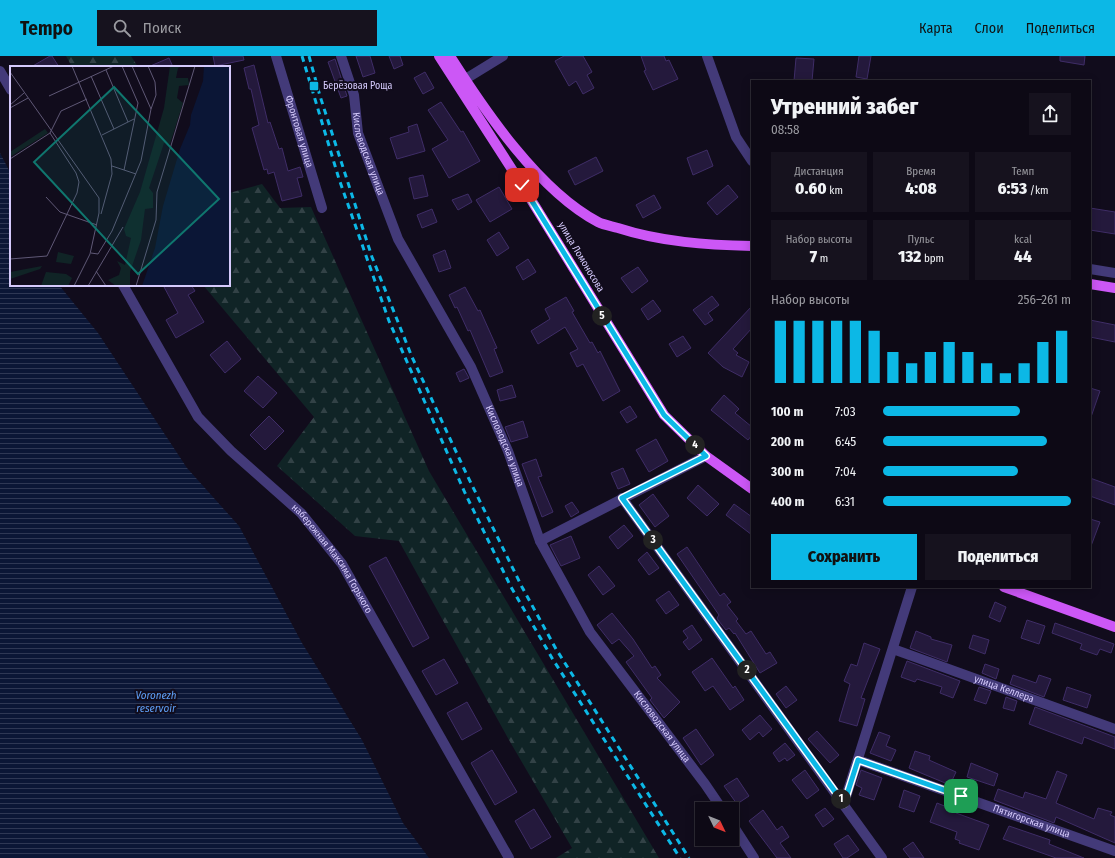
<!DOCTYPE html>
<html lang="ru">
<meta charset="utf-8">
<style>
body{margin:0;font-family:"Fira Sans Condensed",sans-serif;background:#16121e;color:#f1f3f6;height:100vh;display:flex;flex-direction:column;font-size:15px;white-space:nowrap}
*{box-sizing:border-box;margin:0}
p{font-size:13px;color:#9a9aa0}
.icon{flex:none;width:22px;height:22px;fill:none;stroke:currentColor;stroke-width:2;stroke-linecap:round;stroke-linejoin:round}
.map{position:relative;flex:1;overflow:hidden}
.sheet{position:absolute;left:751px;top:24px;width:340px;height:508px;display:flex;flex-direction:column;background:#0d0915;border-radius:0px;box-shadow:0 2px 10px #0003,0 0 0 1px #2d2a34}
.sheet>*{flex:none}
.needle{width:26px;rotate:133deg}
.controls{position:absolute;left:695px;top:746px;display:grid;gap:8px}
.controls a{display:grid;place-items:center;width:44px;height:44px;border-radius:0px;background:#0d0915;box-shadow:0 2px 10px #0003,0 0 0 1px #2d2a34;font-size:20px}
.pin{position:absolute;display:grid;place-items:center;width:34px;height:34px;color:#fff;margin:-17px;border-radius:8px;box-shadow:0 2px 6px #0006}
.km{position:absolute;width:20px;height:20px;margin:-10px;border-radius:50%;background:#222;color:#fff;font-size:11px;line-height:20px;text-align:center}
.round{display:grid;place-items:center;flex:none;width:42px;height:42px;border-radius:0px;background:#16121e}
.summary{display:flex;align-items:center;justify-content:space-between;height:68px;padding:0 20px}
h1{font-size:22px;font-weight:800;line-height:30px}
.metrics{display:grid;grid-template-columns:repeat(3,1fr);gap:6px;height:68px;padding:4px 20px}
.metrics div{display:grid;align-content:center;border-radius:0px;background:#16121e;text-align:center}
.metrics b{font-size:17px;font-weight:800}
.metrics small{font-size:11px;font-weight:400}
.metrics p{font-size:11px}
.chart{height:112px;padding:8px 20px}
.chart p{display:flex;justify-content:space-between}
.chart svg{width:100%;height:72px;margin-top:4px;stroke:#0cb8e6;stroke-width:6}
.cta{display:flex;gap:8px;margin-top:auto;padding:8px 20px}
.cta a{flex:1;height:46px;border-radius:0px;background:#0cb8e6;color:#111;font-size:16px;font-weight:800;line-height:46px;text-align:center}
.cta a+a{background:#16121e;color:#f1f3f6}
ul{padding:0 20px;list-style:none;font-size:13px}
li{display:grid;grid-template-columns:64px 48px 1fr;align-items:center;height:30px}
li i{height:10px;border-radius:5px;background:#0cb8e6}
header{display:flex;align-items:center;gap:24px;box-sizing:border-box;height:56px;padding:0 20px;background:#0cb8e6;color:#111}
header strong{font-size:19px}
nav{display:flex;gap:22px;margin-inline-start:auto;font-size:14px}
.search{width:280px;height:36px;background:#16121e;display:flex;align-items:center;gap:10px;box-sizing:border-box;padding:0 14px;border-radius:0px;color:#9a9aa0;font-size:15px}
.map>svg:first-child{display:block}
</style>
<header>
<strong>Tempo</strong>
<div class="search"><svg class="icon" aria-label="search" viewBox="0 0 24 24"><circle cx="10" cy="10" r="6"/><path d="M15 15l6 6"/></svg>Поиск</div>
<nav><a>Карта</a><a>Слои</a><a>Поделиться</a></nav>
</header>
<div class="map">
<svg width="1115" height="802" viewBox="0 0 1115 802">
<defs>
<pattern id="forest-firs" width="22" height="20" patternUnits="userSpaceOnUse"><rect width="22" height="20" fill="#102426"/><path d="M5 1l3.5 6h-7zM16 11l3.5 6h-7z" fill="#324246"/></pattern>
<pattern id="water-rules" width="6" height="5" patternUnits="userSpaceOnUse"><rect width="6" height="5" fill="#0b1636"/><path d="M0 2.5h6" fill="none" stroke="#2e3754"/></pattern>
</defs>
<rect width="100%" height="100%" fill="#110c1c"/>
<!-- forest -->
<path fill="url(#forest-firs)" d="M 66,0 L 131,0 L 138,11 L 72,11 Z
M 262,128 L 280,152 L 311,151 L 429,415 L 659,802 L 556,802 L 572,792 L 509,684 L 399,485 L 355,480 L 277,410 L 314,361 L 203,229 L 229,229 L 229,137 Z"/>
<!-- water -->
<path fill="url(#water-rules)" d="M 0,97 L 11,118 L 11,229 L 59,229 L 98,277 L 187,412 L 239,470 L 302,587 L 362,684 L 403,767 L 429,802 L 0,802 Z"/>
<!-- building -->
<path fill="#24193c" stroke="#3f2d67" d="M 50,0 L 52,0 L 59,11 L 31,11 Z
M 213,0 L 243,0 L 244,4 L 215,10 Z
M 356,0 L 370,0 L 375,17 L 363,21 Z
M 389,0 L 400,0 L 403,9 L 394,13 Z
M 564,0 L 583,0 L 592,16 L 587,19 L 594,32 L 583,38 L 576,25 L 569,30 L 555,5 Z
M 641,0 L 664,0 L 666,5 L 669,4 L 678,23 L 653,34 L 644,15 L 646,14 Z
M 859,0 L 871,0 L 867,23 L 856,21 Z
M 1060,0 L 1085,0 L 1084,9 L 1060,5 Z
M 169,2 L 173,11 L 148,11 Z
M 796,2 L 814,3 L 812,25 L 794,25 Z
M 335,3 L 347,40 L 341,42 L 328,6 Z
M 254,9 L 268,67 L 270,66 L 279,93 L 282,92 L 288,115 L 300,111 L 303,121 L 297,122 L 302,140 L 282,145 L 274,116 L 268,118 L 267,113 L 264,114 L 252,72 L 259,69 L 251,33 L 249,33 L 244,12 Z
M 425,16 L 434,32 L 423,38 L 414,22 Z
M 441,46 L 461,76 L 463,75 L 480,105 L 449,122 L 432,93 L 448,84 L 428,54 Z
M 417,68 L 425,95 L 397,103 L 390,82 L 409,76 L 408,71 Z
M 707,94 L 713,110 L 693,119 L 687,102 Z
M 596,101 L 603,115 L 575,129 L 568,115 Z
M 423,119 L 428,140 L 414,143 L 409,122 Z
M 728,129 L 738,141 L 717,159 L 707,147 Z
M 499,131 L 512,153 L 490,166 L 476,144 Z
M 468,138 L 472,146 L 458,154 L 452,144 Z
M 654,139 L 661,152 L 643,162 L 636,149 Z
M 1090,152 L 1115,156 L 1115,178 L 1090,174 Z
M 432,153 L 437,166 L 422,172 L 417,159 Z
M 499,176 L 509,192 L 497,200 L 487,184 Z
M 445,194 L 451,212 L 439,216 L 433,199 Z
M 528,203 L 536,216 L 523,224 L 516,211 Z
M 638,211 L 648,225 L 632,237 L 621,222 Z
M 163,229 L 191,229 L 195,235 L 188,239 L 204,266 L 176,282 L 166,264 L 178,257 Z
M 465,231 L 478,255 L 480,254 L 497,292 L 494,293 L 503,316 L 490,321 L 470,274 L 468,275 L 457,251 L 455,252 L 449,239 Z
M 712,240 L 719,249 L 708,257 L 713,264 L 705,269 L 693,254 Z
M 566,241 L 574,255 L 572,256 L 590,287 L 592,286 L 598,297 L 600,295 L 620,335 L 603,345 L 583,308 L 577,311 L 570,297 L 578,293 L 565,271 L 538,288 L 531,275 L 550,263 L 545,253 Z
M 653,244 L 661,255 L 648,264 L 641,253 Z
M 752,250 L 752,272 L 733,293 L 738,297 L 736,299 L 749,306 L 742,321 L 723,311 L 708,297 Z
M 1090,264 L 1115,269 L 1115,286 L 1090,281 Z
M 683,280 L 691,292 L 677,301 L 669,288 Z
M 227,285 L 241,303 L 225,317 L 210,299 Z
M 464,313 L 469,322 L 460,326 L 456,317 Z
M 258,320 L 277,337 L 263,352 L 244,335 Z
M 512,329 L 516,341 L 500,345 L 497,334 Z
M 1090,332 L 1100,335 L 1091,361 L 1090,361 Z
M 724,339 L 739,353 L 735,357 L 752,371 L 752,379 L 748,384 L 711,354 Z
M 630,350 L 637,361 L 627,367 L 620,356 Z
M 269,360 L 284,375 L 265,394 L 250,379 Z
M 523,365 L 528,381 L 511,386 L 505,371 Z
M 656,383 L 668,405 L 649,416 L 636,394 Z
M 536,403 L 542,420 L 538,421 L 553,456 L 542,461 L 522,408 Z
M 623,412 L 630,428 L 618,433 L 611,417 Z
M 1090,422 L 1115,431 L 1115,449 L 1090,440 Z
M 698,429 L 719,448 L 707,460 L 687,442 Z
M 653,438 L 669,460 L 655,471 L 639,449 Z
M 572,446 L 579,456 L 571,461 L 565,450 Z
M 734,448 L 752,461 L 752,479 L 726,459 Z
M 1090,463 L 1100,466 L 1091,490 L 1090,490 Z
M 624,469 L 633,480 L 618,493 L 609,481 Z
M 571,480 L 580,502 L 561,510 L 550,489 Z
M 687,491 L 720,540 L 724,537 L 731,546 L 727,549 L 738,563 L 736,565 L 746,578 L 751,575 L 766,598 L 770,596 L 777,607 L 760,617 L 735,577 L 734,578 L 729,572 L 726,574 L 718,564 L 717,562 L 719,559 L 677,498 Z
M 647,496 L 659,512 L 649,519 L 638,504 Z
M 386,501 L 429,582 L 413,591 L 369,510 Z
M 599,510 L 615,530 L 603,539 L 588,519 Z
M 669,535 L 679,549 L 666,558 L 656,544 Z
M 995,546 L 1006,551 L 1000,566 L 989,561 Z
M 612,557 L 633,583 L 652,612 L 655,610 L 661,619 L 657,622 L 680,646 L 664,662 L 650,644 L 652,642 L 626,606 L 634,600 L 619,583 L 612,588 L 597,569 Z
M 1027,564 L 1045,570 L 1039,588 L 1021,582 Z
M 1055,567 L 1114,588 L 1111,597 L 1100,593 L 1097,599 L 1080,593 L 1082,588 L 1052,577 Z
M 692,569 L 702,584 L 689,594 L 683,586 L 688,582 L 683,575 Z
M 916,575 L 931,581 L 931,583 L 952,589 L 947,606 L 910,592 Z
M 973,579 L 989,584 L 985,598 L 969,592 Z
M 864,587 L 880,593 L 861,642 L 865,643 L 857,670 L 839,665 L 850,628 L 844,625 L 851,608 L 857,610 Z
M 712,602 L 733,632 L 735,630 L 744,644 L 730,654 L 713,630 L 705,635 L 692,616 Z
M 444,603 L 458,627 L 436,639 L 422,615 Z
M 907,605 L 960,625 L 953,642 L 940,637 L 942,631 L 917,623 L 915,626 L 901,621 Z
M 985,608 L 999,613 L 996,623 L 982,617 Z
M 1013,619 L 1036,627 L 1039,619 L 1051,623 L 1044,641 L 1010,628 Z
M 786,630 L 797,644 L 786,652 L 776,638 Z
M 979,631 L 991,635 L 986,648 L 974,644 Z
M 1067,631 L 1091,639 L 1087,652 L 1063,644 Z
M 1006,641 L 1017,645 L 1014,655 L 1003,652 Z
M 467,646 L 482,673 L 462,684 L 447,657 Z
M 1035,651 L 1115,681 L 1115,693 L 1084,681 L 1082,688 L 1029,668 Z
M 760,659 L 772,673 L 763,681 L 759,676 L 750,684 L 742,674 Z
M 696,673 L 714,699 L 701,709 L 683,682 Z
M 817,675 L 839,699 L 830,707 L 808,683 Z
M 879,676 L 890,680 L 886,690 L 896,694 L 891,705 L 870,697 Z
M 785,687 L 795,699 L 787,705 L 785,702 L 779,706 L 773,697 Z
M 492,694 L 517,736 L 495,749 L 471,707 Z
M 915,695 L 930,700 L 929,704 L 956,716 L 950,729 L 909,712 Z
M 971,707 L 998,718 L 994,730 L 967,721 Z
M 805,714 L 819,734 L 807,743 L 792,724 Z
M 861,714 L 882,722 L 874,744 L 859,739 L 862,732 L 856,729 Z
M 1057,715 L 1067,719 L 1056,747 L 1094,763 L 1098,752 L 1112,756 L 1110,759 L 1115,761 L 1115,787 L 1056,761 L 1054,767 L 994,744 L 998,733 L 1023,742 L 1025,736 L 1046,743 Z
M 737,722 L 749,740 L 737,748 L 724,730 Z
M 904,734 L 920,740 L 914,756 L 899,751 Z
M 937,747 L 957,755 L 956,757 L 989,769 L 979,794 L 959,787 L 960,785 L 955,783 L 957,776 L 930,766 Z
M 825,752 L 834,763 L 823,771 L 815,759 Z
M 534,753 L 551,781 L 531,793 L 515,765 Z
M 763,754 L 777,774 L 782,770 L 789,781 L 780,787 L 791,802 L 777,802 L 749,765 Z
M 1009,770 L 1050,784 L 1049,788 L 1084,802 L 1056,802 L 1003,783 Z
M 848,779 L 859,794 L 847,802 L 843,802 L 834,788 Z
M 913,786 L 924,802 L 910,802 L 903,793 Z"/>
<g fill="none" stroke-linecap="round" stroke-linejoin="round">
<!-- minor -->
<g stroke="#433a79" stroke-width="10">
<path id="s1" d="M 276,0 L 322,152"/>
<path id="s2" d="M 341,0 L 354,39 L 358,77 L 398,183 L 471,311 L 508,395 L 540,485 L 590,576 L 705,728 L 722,753"/>
<path d="M 707,0 L 736,81 L 752,105"/>
<path d="M 0,15 L 11,34"/>
<path d="M 459,27 L 503,0"/>
<path d="M 1090,213 L 1115,217"/>
<path id="s3" d="M 123,229 L 198,361 L 231,395 L 301,457 L 342,508 L 509,802"/>
<path d="M 622,442 L 882,802"/>
<path d="M 540,485 L 706,400"/>
<path id="s4" d="M 893,593 L 1115,673"/>
<path id="s5" d="M 858,704 L 1115,795"/>
<path d="M 844,747 L 912,531"/>
<path d="M 732,768 L 754,802"/>
</g>
<!-- major -->
<path stroke="#cc57f6" stroke-width="10" d="M 439,0 L 522,129 L 664,359 L 706,400 L 752,433
M 450,0 C 485,55 539,135 598,166 C 604,169 611,170 618,172 C 661,186 707,189 752,190
M 1090,228 L 1115,232
M 1004,531 L 1115,571"/>
<!-- rail -->
<path stroke="#0cb8e6" stroke-width="3" stroke-dasharray="6 5" stroke-linecap="butt" d="M 302,0 L 339,123 L 389,265 L 465,437 L 511,531 L 552,602 L 680,802
M 309,0 L 320,40 L 372,201 L 412,301 L 466,417 L 522,531 L 556,593 L 689,802"/>
</g>
<g fill="none" stroke-linecap="round" stroke-linejoin="round">
<defs>
<path id="route" d="M 522,129 L 664,359 L 706,400 L 622,442 L 844,748 L 858,704 L 961,740"/>
</defs>
<!-- route casing -->
<use href="#route" stroke="#fff" stroke-width="8"/>
<!-- route -->
<use href="#route" stroke="#0cb8e6" stroke-width="5"/>
</g>
<!-- markers -->
<rect fill="#0cb8e6" stroke="#110c1c" stroke-width="1.5" x="309" y="25" width="10" height="10" rx="2"/>
<g text-anchor="middle" dominant-baseline="central" stroke-width="4" stroke-linejoin="round" paint-order="stroke">
<!-- poi labels -->
<g font-size="10" fill="#d5cafc" stroke="#110c1c" text-anchor="start">
<text x="323" y="30">Берёзовая Роща</text>
</g>
<!-- street labels -->
<g font-size="10" fill="#d5cafc" stroke="#110c1c">
<text stroke="none"><textPath href="#s1" startOffset="79">Фронтовая улица</textPath></text>
<text stroke="none"><textPath href="#s2" startOffset="102">Кисловодская улица</textPath></text>
<text transform="translate(581 201) rotate(59)">улица Ломоносова</text>
<text stroke="none"><textPath href="#s2" startOffset="426">Кисловодская улица</textPath></text>
<text stroke="none"><textPath href="#s3" startOffset="348">набережная Максима Горького</textPath></text>
<text stroke="none"><textPath href="#s4" startOffset="118">улица Келлера</textPath></text>
<text stroke="none"><textPath href="#s2" startOffset="750">Кисловодская улица</textPath></text>
<text stroke="none"><textPath href="#s5" startOffset="184">Пятигорская улица</textPath></text>
</g>
<!-- water labels -->
<g font-size="11" font-style="italic" fill="#5e9ff6" stroke="#110c1c">
<text x="156" y="639">Voronezh<tspan x="156" dy="13">reservoir</tspan></text>
</g>
</g>
<!-- overview -->
<g transform="translate(10 10)">
<rect width="220" height="220" fill="#110c1c"/>
<path d="M 160,0 L 172,0 L 168,2 L 166,12 L 178,12 L 179,19 L 169,20 L 167,32 L 173,37 L 160,78 L 154,77 L 139,122 L 143,127 L 143,142 L 135,143 L 131,174 L 120,206 L 120,220 L 106,220 L 98,214 L 109,209 L 111,202 L 107,195 L 115,199 L 121,172 L 116,170 L 114,163 L 130,126 L 154,42 ZM 35,63 L 38,67 L 0,91 L 0,86 ZM 32,200 L 30,203 L 0,213 L 0,206 ZM 36,206 L 56,208 L 62,212 L 58,220 L 31,220 Z" fill="#102426"/>
<path d="M 48,186 L 64,190 L 61,198 L 46,196 Z" fill="#102426"/>
<path d="M 194,0 L 220,0 L 220,220 L 132,220 L 145,182 L 153,140 L 170,83 L 180,59 L 181,49 L 193,15 Z" fill="#0b1636"/>
<path fill="none" stroke="#5f5876" stroke-width="1" d="M 62,0 L 101,93 L 102,108 L 91,148M 112,0 L 128,37 L 114,104M 138,0 L 145,16 L 146,29 L 141,43M 96,4 L 118,56M 0,6 L 89,132 L 89,147 L 80,188 L 64,220M 81,10 L 104,63M 39,30 L 104,0M 0,39 L 14,27M 0,42 L 18,32M 92,69 L 124,53M 0,93 L 40,67 L 51,45 L 77,33M 102,100 L 126,108M 36,131 L 50,146 L 87,159M 81,187 L 88,188 L 102,165 L 131,95 L 141,43 L 122,0M 0,193 L 37,190 L 67,127 L 69,116 L 66,107 L 40,67M 86,205 L 96,220M 78,220 L 113,161M 126,220 L 146,154 L 147,126 L 185,0"/>
<path fill="#0f766e" fill-opacity="0.15" stroke="#0f766e" stroke-width="2" d="M 104,21 L 209,133 L 128,208 L 24,96 Z"/>
<rect width="220" height="220" fill="none" stroke="#d5cafc" stroke-width="2"/>
</g>
</svg>
<div class="controls">
<a><svg class="needle" viewBox="-14 -14 28 28"><path d="M0-13l5 13h-10z" fill="#e53935"/><path d="M0 13l5-13h-10z" fill="#9a9aa0"/></svg></a>
</div>
<div class="pin" style="left:961px;top:740px;background:#1e9e55"><svg class="icon" aria-label="arrive" viewBox="0 0 24 24"><path d="M6 21V4h12l-3 4 3 4H6"/></svg></div>
<div class="pin" style="left:522px;top:129px;background:#d93025"><svg class="icon" aria-label="check" viewBox="0 0 24 24"><path d="M5 12l5 5 9-10"/></svg></div>
<b class="km" style="left:841px;top:743px">1</b>
<b class="km" style="left:747px;top:614px">2</b>
<b class="km" style="left:653px;top:484px">3</b>
<b class="km" style="left:695px;top:389px">4</b>
<b class="km" style="left:602px;top:260px">5</b>
<section class="sheet">
<div class="summary"><div><h1>Утренний забег</h1><p>08:58</p></div><a class="round"><svg class="icon" aria-label="share" viewBox="0 0 24 24"><path d="M12 15V3M7 8l5-5 5 5M5 13v7h14v-7"/></svg></a></div>
<div class="metrics">
<div><p>Дистанция</p><b>0.60<small> km</small></b></div>
<div><p>Время</p><b>4:08</b></div>
<div><p>Темп</p><b>6:53<small> /km</small></b></div>
</div>
<div class="metrics">
<div><p>Набор высоты</p><b>7<small> m</small></b></div>
<div><p>Пульс</p><b>132<small> bpm</small></b></div>
<div><p>kcal</p><b>44</b></div>
</div>
<div class="chart"><p><span>Набор высоты</span>256–261 m</p>
<svg viewBox="0 0 160 44" preserveAspectRatio="none"><path d="M5 44V6M15 44V6M25 44V6M35 44V6M45 44V6M55 44V12M65 44V25M75 44V32M85 44V25M95 44V19M105 44V25M115 44V32M125 44V38M135 44V32M145 44V19M155 44V12"/></svg>
</div>
<ul>
<li><b>100 m</b>7:03<i style="width:73%"></i></li>
<li><b>200 m</b>6:45<i style="width:87%"></i></li>
<li><b>300 m</b>7:04<i style="width:72%"></i></li>
<li><b>400 m</b>6:31<i style="width:100%"></i></li>
</ul>
<div class="cta"><a>Сохранить</a><a>Поделиться</a></div>
</section>
</div>
